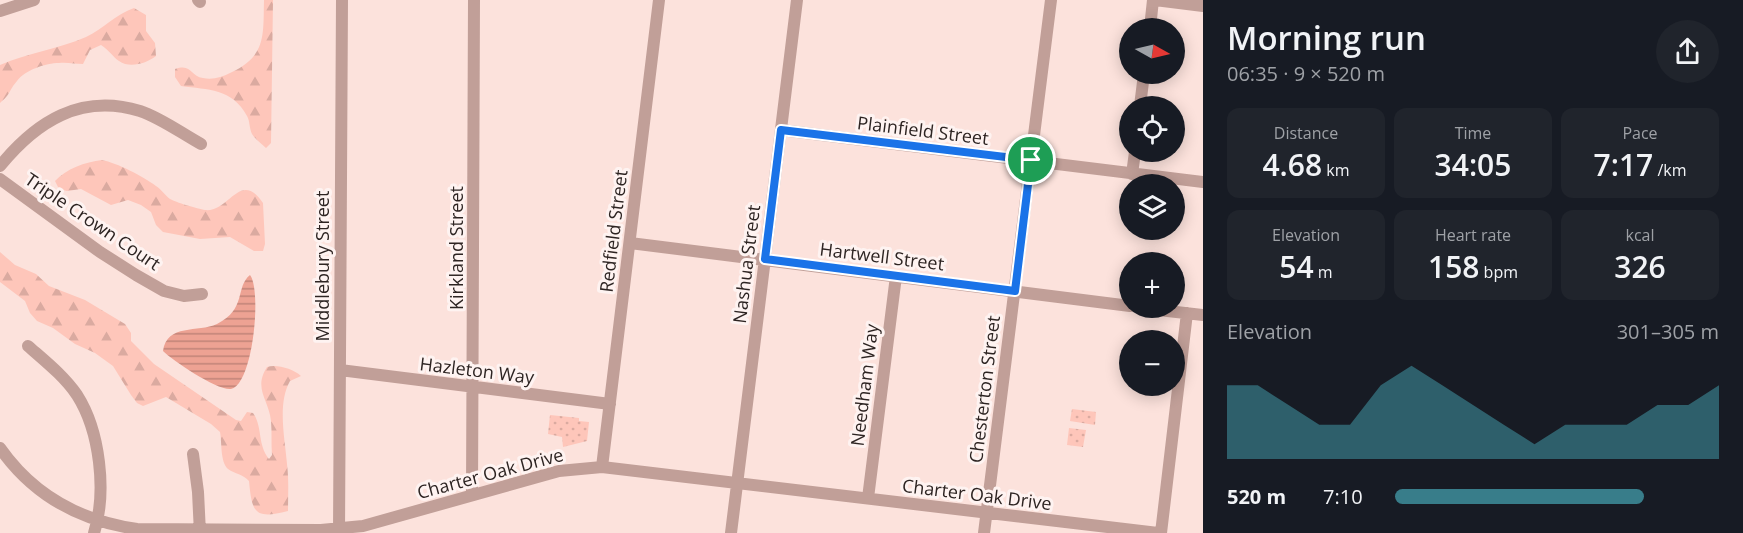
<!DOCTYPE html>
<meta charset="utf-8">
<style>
body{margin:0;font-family:"Open Sans",sans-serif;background:#20242c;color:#f1f3f6;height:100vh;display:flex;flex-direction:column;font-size:22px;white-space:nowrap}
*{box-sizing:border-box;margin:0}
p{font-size:20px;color:#9ea1a6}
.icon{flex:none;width:33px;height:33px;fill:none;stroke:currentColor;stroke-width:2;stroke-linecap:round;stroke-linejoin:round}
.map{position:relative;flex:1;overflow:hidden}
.panel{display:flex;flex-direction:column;background:#171b24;width:540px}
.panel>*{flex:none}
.needle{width:39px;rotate:98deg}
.controls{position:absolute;left:1119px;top:18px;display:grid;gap:12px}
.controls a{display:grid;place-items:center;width:66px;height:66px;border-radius:50%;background:#171b24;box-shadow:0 3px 15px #0003;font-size:30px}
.pin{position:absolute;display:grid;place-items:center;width:51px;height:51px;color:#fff;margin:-26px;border:3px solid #fff;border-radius:50%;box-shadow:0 2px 6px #0007}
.round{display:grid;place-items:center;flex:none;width:63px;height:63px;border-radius:32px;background:#20242c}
.head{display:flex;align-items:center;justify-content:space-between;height:102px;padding:0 24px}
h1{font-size:33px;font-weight:600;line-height:45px}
.figures{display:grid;grid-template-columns:repeat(3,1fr);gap:9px;height:102px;padding:6px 24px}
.figures div{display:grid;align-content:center;border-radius:12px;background:#20242c;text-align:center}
.figures b{font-size:30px;font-weight:600}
.figures small{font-size:16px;font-weight:400}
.figures p{font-size:16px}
.chart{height:168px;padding:12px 24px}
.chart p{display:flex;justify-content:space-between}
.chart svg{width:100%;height:108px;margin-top:6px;fill:#387d8a;opacity:.7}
ul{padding:0 24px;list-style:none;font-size:20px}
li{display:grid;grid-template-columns:96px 72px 1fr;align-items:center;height:45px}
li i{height:15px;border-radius:8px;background:#387d8a}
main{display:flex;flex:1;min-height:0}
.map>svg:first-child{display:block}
</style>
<main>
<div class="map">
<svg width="1203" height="533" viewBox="0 0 1203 533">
<defs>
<pattern id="forest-firs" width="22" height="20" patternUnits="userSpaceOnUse" patternTransform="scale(1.5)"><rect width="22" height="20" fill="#fec6ba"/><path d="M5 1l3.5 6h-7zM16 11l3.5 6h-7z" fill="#daaaa0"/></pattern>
<pattern id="park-dots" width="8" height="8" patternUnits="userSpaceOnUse" patternTransform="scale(1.5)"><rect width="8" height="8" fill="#fec6ba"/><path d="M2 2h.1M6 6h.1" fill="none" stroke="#daaaa0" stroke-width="1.8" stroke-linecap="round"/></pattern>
<pattern id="water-rules" width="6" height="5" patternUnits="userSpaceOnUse" patternTransform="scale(1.5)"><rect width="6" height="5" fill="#eda293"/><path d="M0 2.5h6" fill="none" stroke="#c08478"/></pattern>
</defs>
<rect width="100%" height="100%" fill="#fce2dc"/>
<!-- forest -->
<path fill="url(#forest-firs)" d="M 264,0 L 273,0 L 271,143 L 266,148 C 262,144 255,139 252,134 C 249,128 250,121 247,116 C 232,88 208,90 181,86 L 175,77 L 175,69 C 192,63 190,76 203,78 C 213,80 222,77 230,73 C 267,56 263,35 264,0 Z
M 134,8 L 146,15 L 146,31 L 155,43 L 156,56 C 147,63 130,69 119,61 C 113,57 110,51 101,45 L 90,50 L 83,64 C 75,64 67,62 59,63 C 46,63 25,70 17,81 C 9,90 11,94 0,103 L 0,65 C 28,53 58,49 86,37 C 103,29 116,14 134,8 Z
M 102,160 C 117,163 143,176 156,186 C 161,189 165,195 170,199 C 175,202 198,209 205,210 C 229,213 240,169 263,203 L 265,244 L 263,251 L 254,251 L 230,237 L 200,239 L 163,232 L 156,225 L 151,212 L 141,205 L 128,200 L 111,205 L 81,189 L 67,191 L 59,189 L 55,181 C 66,169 85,162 102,160 Z
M 0,252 L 15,265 L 36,274 L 49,286 L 85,300 L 125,324 L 131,333 L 131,341 L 154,364 L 236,420 L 241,421 L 247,412 L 253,413 C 263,427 257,444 269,459 L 272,455 C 271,444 272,432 271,421 C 269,400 253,389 267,367 C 277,364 293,369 301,376 L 290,381 C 277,404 285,438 287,464 C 289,480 288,495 288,511 C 254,520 252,512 249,481 C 243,474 235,474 228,469 C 220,462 222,442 220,432 L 211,424 L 166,397 L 143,406 L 137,403 L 131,395 L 113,366 L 95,353 L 75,344 L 53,328 L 37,321 L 30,313 L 25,301 L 0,282 Z"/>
<!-- park -->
<path fill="url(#park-dots)" d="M 1072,409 L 1096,412 L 1095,425 L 1070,421 Z
M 550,415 L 579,418 L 579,421 L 589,422 L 587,441 L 563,447 L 562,437 L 548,434 Z
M 1069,428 L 1086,430 L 1083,447 L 1067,445 Z"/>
<!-- water -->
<path fill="url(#water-rules)" d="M 250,275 C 262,290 253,385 231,389 C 218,391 173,361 163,351 C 167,323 198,333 217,324 C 247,309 235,287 250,275 Z"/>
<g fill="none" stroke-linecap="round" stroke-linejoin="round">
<!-- street -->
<path stroke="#c19f98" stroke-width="12" d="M 198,0 L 200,2
M 1155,0 L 1203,6
M 0,11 L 34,0
M 1150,28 L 1153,0
M 1140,106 L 1144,74
M 781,130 L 1203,182
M 0,166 C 36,122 80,93 140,111 C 161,118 181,133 201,144
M 1132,174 L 1135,152
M 0,179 L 100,252 L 136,275 L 164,291 L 184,296 L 202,294
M 630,243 L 1130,306
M 1141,308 L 1203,315
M 28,346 C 45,361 64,376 77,395 C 100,431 107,492 94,533
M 340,370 L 610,404
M 0,448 C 33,495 81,521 137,529 L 321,530 L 363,526 L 559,471 L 602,467 L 1158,533
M 193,454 L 198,492 L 200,533
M 602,467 L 659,0
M 472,495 L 474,0
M 868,498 L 896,276
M 339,533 L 342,0
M 731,533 L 797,0
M 984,533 L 1051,0
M 1161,533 L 1187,313"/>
</g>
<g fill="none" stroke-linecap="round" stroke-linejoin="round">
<defs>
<path id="route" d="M 781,130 L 1031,160 L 1015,291 L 765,259 Z"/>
</defs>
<!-- route casing -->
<use href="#route" stroke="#fff" stroke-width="12"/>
<!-- route -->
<use href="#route" stroke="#1a73e8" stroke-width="8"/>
</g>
<g text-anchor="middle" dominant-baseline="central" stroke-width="6" stroke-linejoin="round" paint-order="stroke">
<!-- street labels -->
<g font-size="18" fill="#2d2422" stroke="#fef3f1">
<text transform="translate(923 130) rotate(7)">Plainfield Street</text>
<text transform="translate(93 221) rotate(34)">Triple Crown Court</text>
<text transform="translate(613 231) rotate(-83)">Redfield Street</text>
<text transform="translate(456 248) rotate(-90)">Kirkland Street</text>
<text transform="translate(882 256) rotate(7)">Hartwell Street</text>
<text transform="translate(746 264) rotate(-83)">Nashua Street</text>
<text transform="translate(322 266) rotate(-90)">Middlebury Street</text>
<text transform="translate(477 370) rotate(7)">Hazleton Way</text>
<text transform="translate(864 385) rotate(-83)">Needham Way</text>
<text transform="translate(984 389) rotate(-83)">Chesterton Street</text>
<text transform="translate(490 473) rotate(-15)">Charter Oak Drive</text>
<text transform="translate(977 494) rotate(7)">Charter Oak Drive</text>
</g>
</g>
</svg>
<div class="controls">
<a><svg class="needle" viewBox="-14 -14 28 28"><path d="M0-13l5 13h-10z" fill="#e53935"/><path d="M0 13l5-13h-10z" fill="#9ea1a6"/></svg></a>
<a><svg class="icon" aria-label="locate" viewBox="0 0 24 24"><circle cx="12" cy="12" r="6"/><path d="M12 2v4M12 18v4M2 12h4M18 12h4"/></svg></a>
<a><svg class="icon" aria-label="layers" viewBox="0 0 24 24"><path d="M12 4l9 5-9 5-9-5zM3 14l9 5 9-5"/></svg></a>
<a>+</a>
<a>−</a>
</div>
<div class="pin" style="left:1031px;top:160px;background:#1e9e55"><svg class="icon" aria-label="arrive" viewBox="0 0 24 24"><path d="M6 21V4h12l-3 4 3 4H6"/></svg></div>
</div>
<section class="panel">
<div class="head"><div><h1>Morning run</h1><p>06:35 · 9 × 520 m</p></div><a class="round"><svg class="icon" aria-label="share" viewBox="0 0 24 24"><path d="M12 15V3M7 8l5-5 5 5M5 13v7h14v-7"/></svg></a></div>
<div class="figures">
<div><p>Distance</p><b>4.68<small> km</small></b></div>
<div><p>Time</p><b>34:05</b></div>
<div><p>Pace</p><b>7:17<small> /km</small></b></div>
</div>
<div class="figures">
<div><p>Elevation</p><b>54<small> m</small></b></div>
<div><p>Heart rate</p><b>158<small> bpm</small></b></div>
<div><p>kcal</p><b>326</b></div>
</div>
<div class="chart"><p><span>Elevation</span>301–305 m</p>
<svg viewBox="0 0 160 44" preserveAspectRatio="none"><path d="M0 44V14L10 14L20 22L30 30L40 30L50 14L60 6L70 14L80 22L90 30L100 38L110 30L120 30L130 30L140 22L150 22L160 14V44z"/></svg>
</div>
<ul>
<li><b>520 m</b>7:10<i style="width:77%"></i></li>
</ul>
</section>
</main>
